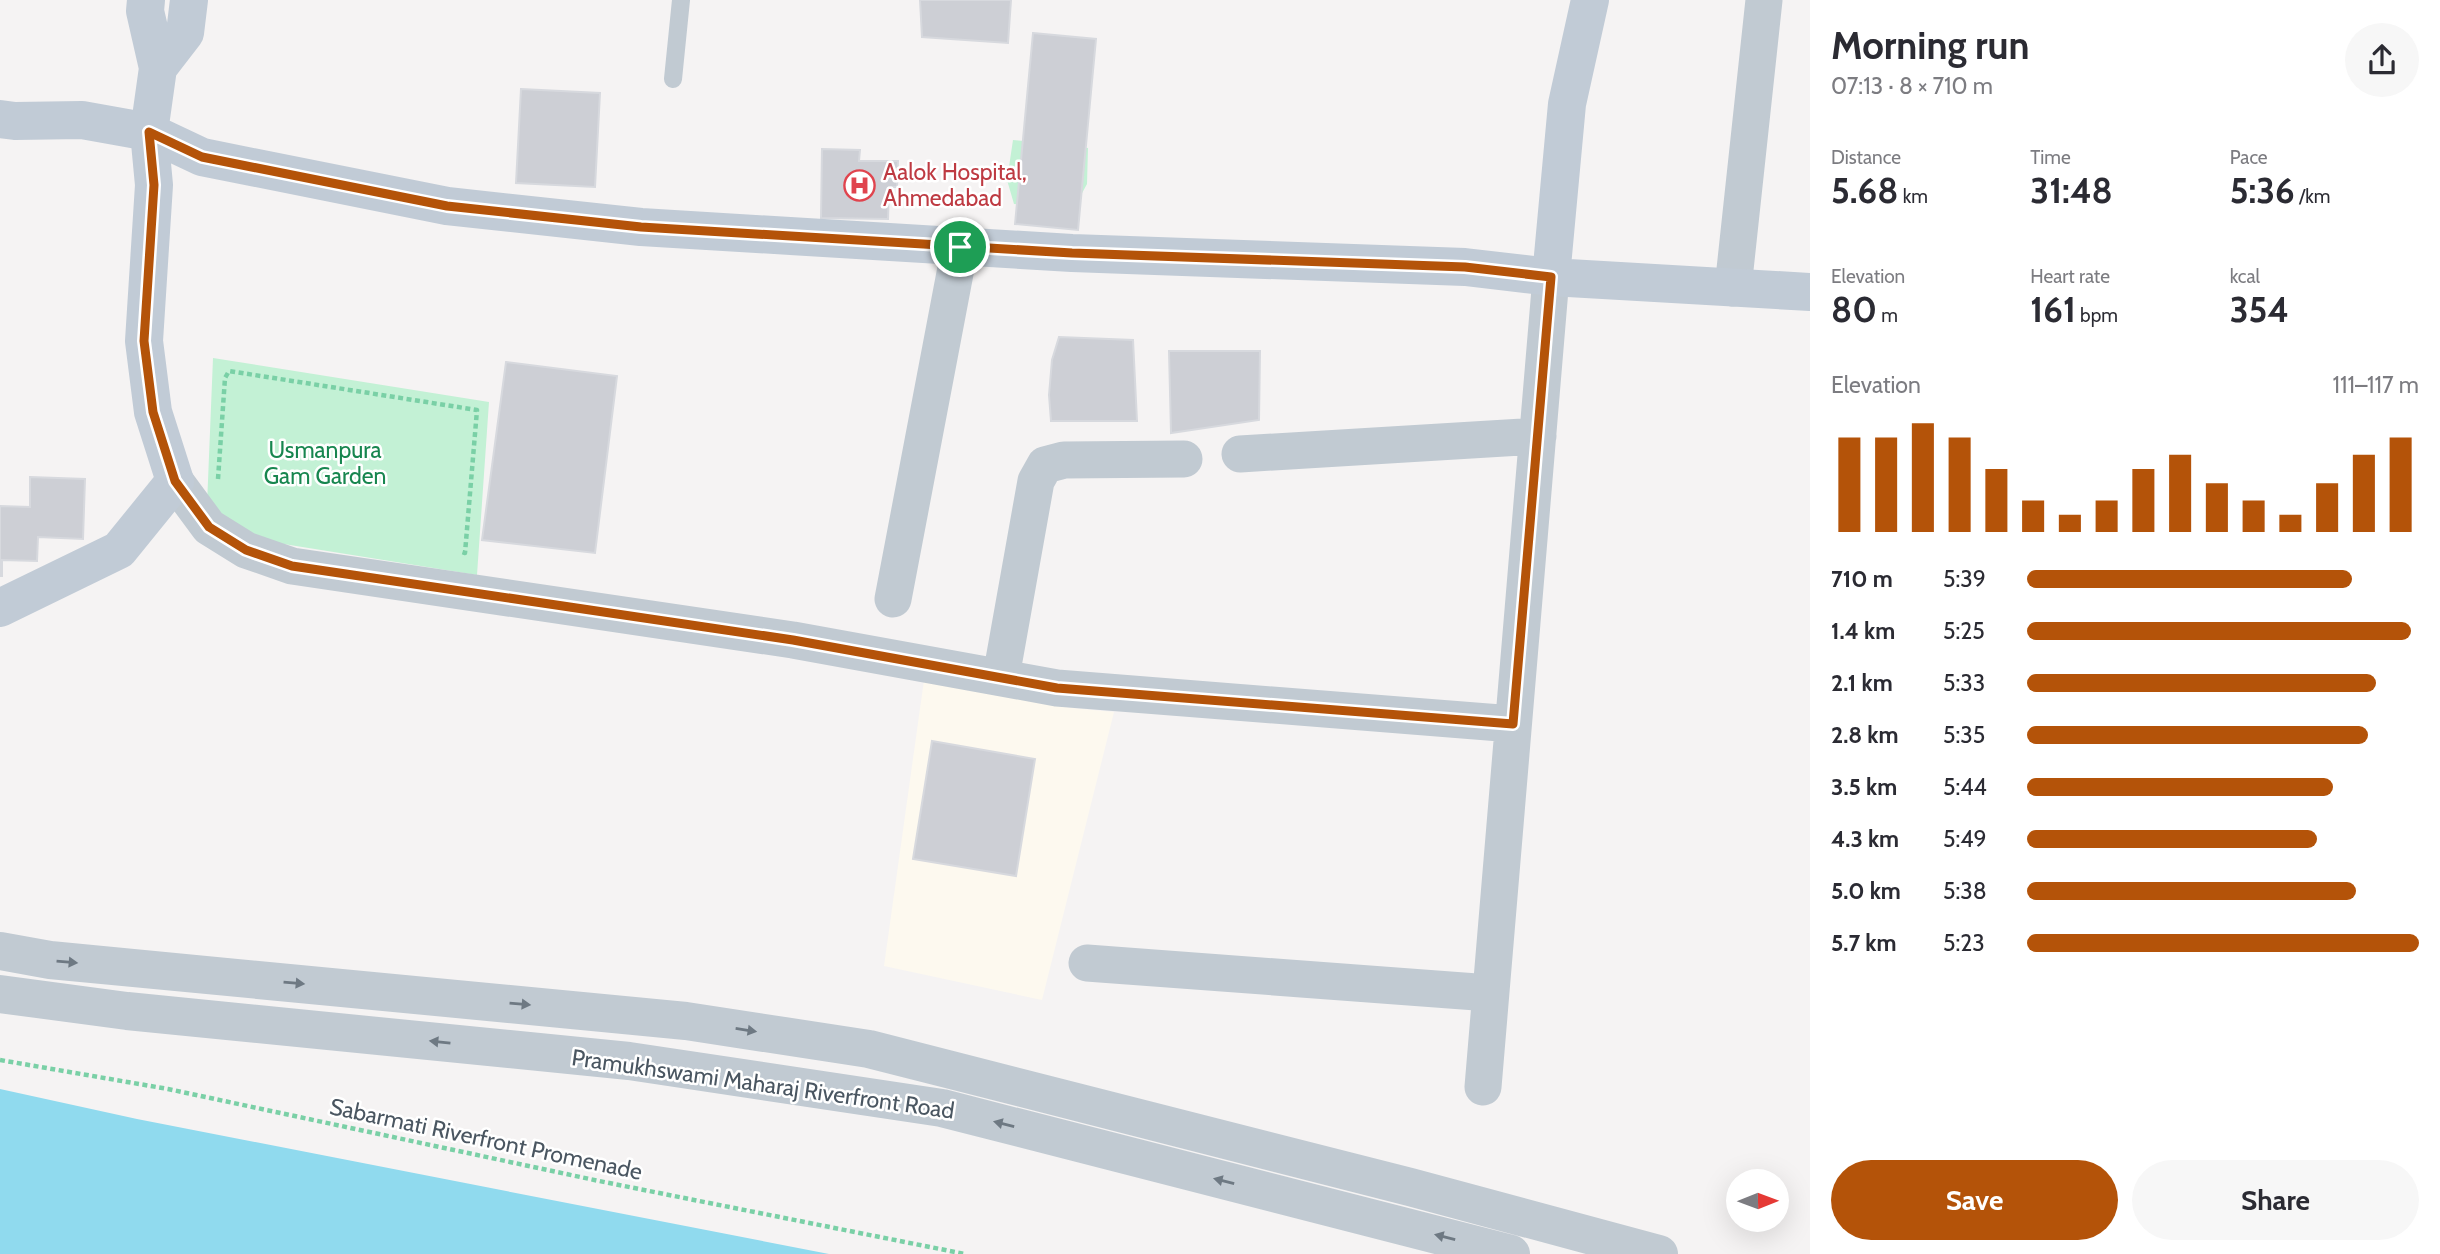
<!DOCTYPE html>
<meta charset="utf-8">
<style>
body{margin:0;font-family:Cabin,sans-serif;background:#f7f7f7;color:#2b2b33;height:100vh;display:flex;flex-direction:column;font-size:26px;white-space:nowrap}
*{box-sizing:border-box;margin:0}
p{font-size:23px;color:#7c7c81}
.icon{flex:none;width:38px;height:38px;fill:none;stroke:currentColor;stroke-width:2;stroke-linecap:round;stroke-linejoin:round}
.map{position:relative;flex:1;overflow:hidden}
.sheet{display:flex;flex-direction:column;background:#fff;width:630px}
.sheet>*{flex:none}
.needle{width:46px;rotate:89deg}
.buttons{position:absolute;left:1726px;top:1169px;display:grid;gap:14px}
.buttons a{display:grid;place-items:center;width:63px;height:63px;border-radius:50%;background:#fff;box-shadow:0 7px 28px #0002;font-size:35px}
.pin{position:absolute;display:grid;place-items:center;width:60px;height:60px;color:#fff;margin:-30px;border:4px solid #fff;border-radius:50%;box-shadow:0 2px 7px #0007}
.round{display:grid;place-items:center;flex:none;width:74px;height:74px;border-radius:37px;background:#f7f7f7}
.head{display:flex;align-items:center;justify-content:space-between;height:119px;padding:0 21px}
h1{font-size:38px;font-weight:700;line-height:52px}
.metrics{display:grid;grid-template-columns:repeat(3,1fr);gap:10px;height:119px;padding:7px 21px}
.metrics div{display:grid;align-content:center}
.metrics b{font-size:35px;font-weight:700}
.metrics small{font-size:19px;font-weight:400}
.metrics p{font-size:19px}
.chart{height:196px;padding:14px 21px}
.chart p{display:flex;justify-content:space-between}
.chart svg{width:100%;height:126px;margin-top:7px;stroke:#b45309;stroke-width:6}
.cta{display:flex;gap:14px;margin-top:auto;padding:14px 21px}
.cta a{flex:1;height:80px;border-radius:42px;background:#b45309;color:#fff;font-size:28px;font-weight:700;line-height:80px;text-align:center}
.cta a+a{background:#f7f7f7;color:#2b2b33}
ul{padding:0 21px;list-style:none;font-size:23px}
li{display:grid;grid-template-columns:112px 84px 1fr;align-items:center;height:52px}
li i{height:18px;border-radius:9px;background:#b45309}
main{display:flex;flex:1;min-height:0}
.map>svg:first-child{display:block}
</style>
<main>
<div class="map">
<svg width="1810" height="1254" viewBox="0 0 1810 1254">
<rect width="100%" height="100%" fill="#f5f3f3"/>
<!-- commercial -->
<path fill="#fdf9ef" d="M 924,680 L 1072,708 L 1114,712 L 1042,1000 L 884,966 Z"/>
<!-- green -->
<path fill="#c3f1d5" d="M 1013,140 L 1088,148 L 1087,184 L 1075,206 L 1014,204 L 1007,180 Z
M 213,358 L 489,402 L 477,575 L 247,538 L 207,505 Z"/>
<!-- water -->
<path fill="#90daee" d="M 0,1089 L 137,1119 L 829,1254 L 0,1254 Z"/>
<!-- building -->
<path fill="#cdcfd5" stroke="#d7d9de" stroke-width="2" d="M 920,0 L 1011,0 L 1008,43 L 922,37 Z
M 1033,33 L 1096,39 L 1078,230 L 1015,224 Z
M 521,89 L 600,93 L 595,187 L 516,183 Z
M 822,149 L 860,150 L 859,161 L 898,161 L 897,187 L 889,187 L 888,219 L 821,218 Z
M 1059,337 L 1133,340 L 1137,421 L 1051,421 L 1049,395 L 1052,360 Z
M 1169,351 L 1260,351 L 1259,420 L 1171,433 Z
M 506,362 L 617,376 L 595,553 L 482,540 Z
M 30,477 L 85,479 L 83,539 L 38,537 L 37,561 L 2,560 L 2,576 L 0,576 L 0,506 L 30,507 Z
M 932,741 L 1035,759 L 1016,876 L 913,859 Z"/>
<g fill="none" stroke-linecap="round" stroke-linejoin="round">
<!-- path -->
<path stroke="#7ad0a6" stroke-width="4.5" stroke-dasharray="5 3.5" stroke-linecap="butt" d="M 218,479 L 225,378 L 229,371 L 477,410 L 465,553 L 462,552
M 0,1060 L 168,1089 L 599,1181 L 965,1254"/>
<!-- service -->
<path stroke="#c1cad2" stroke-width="18" d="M 673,79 L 681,0"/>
<!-- minor -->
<path stroke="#c1cad2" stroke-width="37" d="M 1733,288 L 1764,0
M 1240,454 L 1538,436
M 175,481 L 209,527 L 246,550 L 292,566 L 793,640 L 1057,688 L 1513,724
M 893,599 L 960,247
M 1001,677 L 1036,481 L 1045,465 L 1064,460 L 1184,459
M 1087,963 L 1490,993
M 1483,1087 L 1551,277"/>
<!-- tertiary -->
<path stroke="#c1cad2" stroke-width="38" d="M 0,951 L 50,960 L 686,1021 L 869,1049 L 1410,1187 L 1659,1254
M 0,994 L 127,1011 L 629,1061 L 942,1108 L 1511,1254"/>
<!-- secondary -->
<path stroke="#c1cbd6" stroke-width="38" d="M 158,68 L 185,33 L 189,0
M 0,119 L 15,121 L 82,120 L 149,132 L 158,68 L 145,11 L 146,0
M 149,132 L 202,157 L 447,206 L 641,227 L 1072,253 L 1465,267 L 1551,277 L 1810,292
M 1551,277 L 1567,104 L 1590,0
M 0,608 L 119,550 L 175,481 L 153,412 L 144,341 L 154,185 L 149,132"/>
</g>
<!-- one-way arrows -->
<defs><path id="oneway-solid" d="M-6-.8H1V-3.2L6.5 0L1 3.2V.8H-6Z" transform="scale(1.75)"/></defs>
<g fill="#6e7983">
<use href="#oneway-solid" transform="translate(67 962) rotate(5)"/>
<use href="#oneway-solid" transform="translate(294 983) rotate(5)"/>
<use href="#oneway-solid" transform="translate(520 1004) rotate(5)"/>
<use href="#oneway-solid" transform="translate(746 1030) rotate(9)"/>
<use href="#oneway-solid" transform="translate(440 1042) rotate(-174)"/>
<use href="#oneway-solid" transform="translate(1004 1124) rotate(-166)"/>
<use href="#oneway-solid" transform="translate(1224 1181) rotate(-166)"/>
<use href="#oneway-solid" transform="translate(1445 1237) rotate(-166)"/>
</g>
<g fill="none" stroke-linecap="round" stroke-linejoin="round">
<defs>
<path id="route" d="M 149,132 L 202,157 L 447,206 L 641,227 L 1072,253 L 1465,267 L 1551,277 L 1513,724 L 1057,688 L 793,640 L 292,566 L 246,550 L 209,527 L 175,481 L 153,412 L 144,341 L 154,185 Z"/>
</defs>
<!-- route casing -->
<use href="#route" stroke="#fff" stroke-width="14"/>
<!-- route -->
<use href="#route" stroke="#b45309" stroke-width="9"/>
</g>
<!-- icons -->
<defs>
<symbol id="hospital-ring" viewBox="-11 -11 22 22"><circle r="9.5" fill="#fff" stroke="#e0444e" stroke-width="1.5"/><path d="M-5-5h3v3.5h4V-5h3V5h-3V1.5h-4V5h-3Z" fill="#e0444e"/></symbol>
</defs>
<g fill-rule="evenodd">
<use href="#hospital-ring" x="842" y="168" width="35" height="35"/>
</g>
<g text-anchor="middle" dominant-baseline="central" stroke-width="5" stroke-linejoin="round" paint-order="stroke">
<!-- health labels -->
<g font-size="23" fill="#be3a42" stroke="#fff" text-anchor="start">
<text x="883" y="172">Aalok Hospital,<tspan x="883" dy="26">Ahmedabad</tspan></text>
</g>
<!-- park labels -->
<g font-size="23" fill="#17864f" stroke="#fff">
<text x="325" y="450">Usmanpura<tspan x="325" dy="26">Gam Garden</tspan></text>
</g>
<!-- street labels -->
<g font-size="23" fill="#4a5661" stroke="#fff">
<text transform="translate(763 1084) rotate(8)">Pramukhswami Maharaj Riverfront Road</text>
<text transform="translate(486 1139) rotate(12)">Sabarmati Riverfront Promenade</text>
</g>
</g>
</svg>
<div class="buttons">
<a><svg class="needle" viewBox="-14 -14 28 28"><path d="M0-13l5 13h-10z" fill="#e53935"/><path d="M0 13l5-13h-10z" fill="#7c7c81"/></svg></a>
</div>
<div class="pin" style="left:960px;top:247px;background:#1e9e55"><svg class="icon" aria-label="arrive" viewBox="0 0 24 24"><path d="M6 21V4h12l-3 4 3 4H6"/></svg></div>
</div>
<section class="sheet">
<div class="head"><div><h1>Morning run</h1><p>07:13 · 8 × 710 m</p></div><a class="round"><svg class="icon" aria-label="share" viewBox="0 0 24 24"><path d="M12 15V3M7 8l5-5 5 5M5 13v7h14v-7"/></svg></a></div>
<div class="metrics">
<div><p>Distance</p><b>5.68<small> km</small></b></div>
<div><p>Time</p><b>31:48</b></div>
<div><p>Pace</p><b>5:36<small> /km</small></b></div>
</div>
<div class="metrics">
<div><p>Elevation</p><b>80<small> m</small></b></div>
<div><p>Heart rate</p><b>161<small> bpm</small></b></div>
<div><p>kcal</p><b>354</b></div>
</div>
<div class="chart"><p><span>Elevation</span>111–117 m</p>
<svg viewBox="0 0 160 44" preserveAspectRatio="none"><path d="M5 44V11M15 44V11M25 44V6M35 44V11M45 44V22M55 44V33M65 44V38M75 44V33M85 44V22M95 44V17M105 44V27M115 44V33M125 44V38M135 44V27M145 44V17M155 44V11"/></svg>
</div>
<ul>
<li><b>710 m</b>5:39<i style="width:83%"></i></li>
<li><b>1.4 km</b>5:25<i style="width:98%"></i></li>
<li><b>2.1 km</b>5:33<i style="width:89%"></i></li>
<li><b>2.8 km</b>5:35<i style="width:87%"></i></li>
<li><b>3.5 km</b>5:44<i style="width:78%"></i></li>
<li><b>4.3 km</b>5:49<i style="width:74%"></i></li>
<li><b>5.0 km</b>5:38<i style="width:84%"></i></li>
<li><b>5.7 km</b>5:23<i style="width:100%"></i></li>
</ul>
<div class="cta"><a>Save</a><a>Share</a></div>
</section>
</main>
